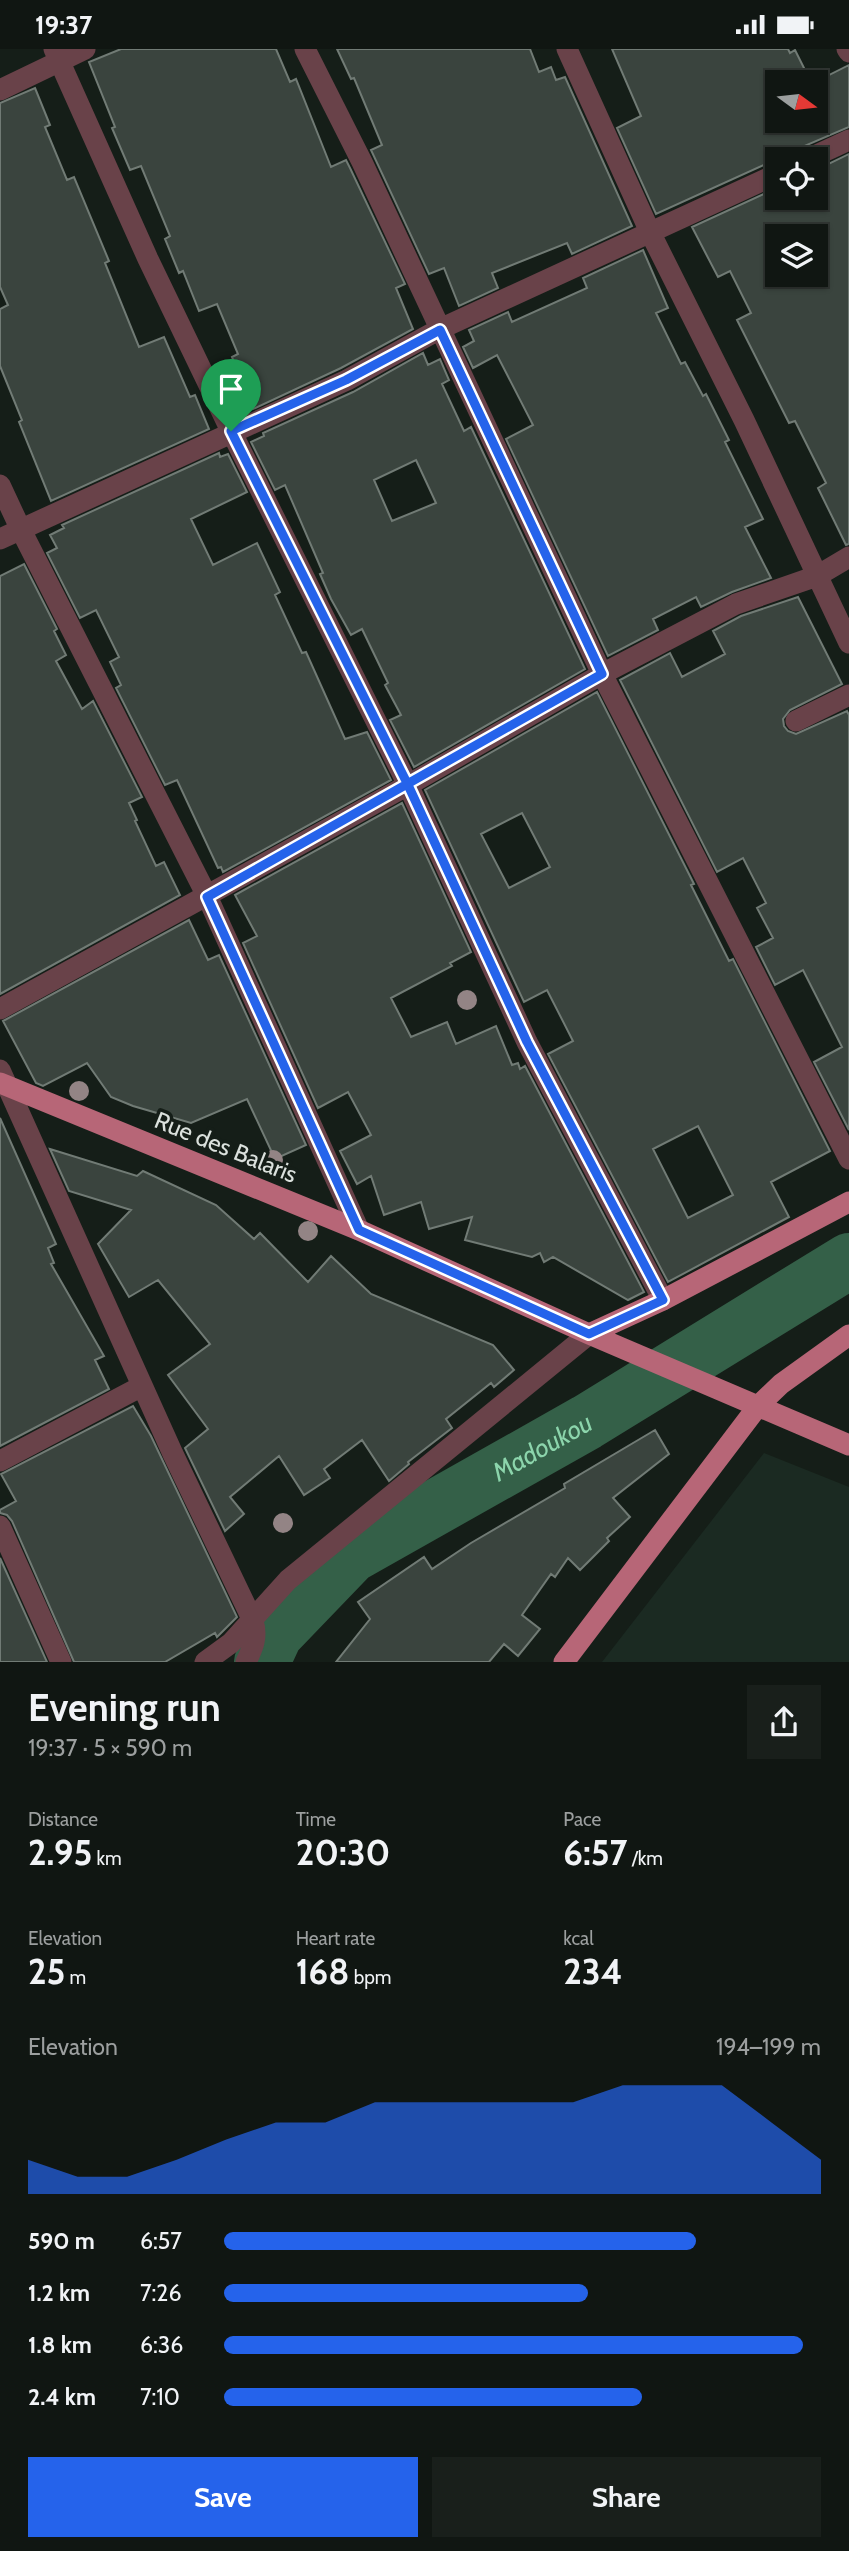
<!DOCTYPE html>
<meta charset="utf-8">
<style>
body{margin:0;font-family:Cabin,sans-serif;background:#191f1b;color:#f1f3f6;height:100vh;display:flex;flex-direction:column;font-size:26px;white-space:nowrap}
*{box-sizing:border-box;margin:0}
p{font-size:23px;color:#9c9f9f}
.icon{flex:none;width:38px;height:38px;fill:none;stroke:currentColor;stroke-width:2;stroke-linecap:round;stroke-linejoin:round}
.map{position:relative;height:1613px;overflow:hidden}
.details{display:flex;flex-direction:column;background:#101612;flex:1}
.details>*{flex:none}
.needle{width:46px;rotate:105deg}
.buttons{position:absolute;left:765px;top:21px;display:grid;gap:14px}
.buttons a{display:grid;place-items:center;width:63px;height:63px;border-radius:0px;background:#101612;box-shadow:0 2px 5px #0004,0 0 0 2px #303532;font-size:35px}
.pin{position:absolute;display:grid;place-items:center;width:60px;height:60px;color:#fff;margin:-72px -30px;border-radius:50% 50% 50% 0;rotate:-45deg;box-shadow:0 0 7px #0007}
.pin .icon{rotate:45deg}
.round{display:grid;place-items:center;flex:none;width:74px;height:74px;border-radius:0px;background:#191f1b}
.summary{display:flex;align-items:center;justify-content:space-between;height:119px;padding:0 28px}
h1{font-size:38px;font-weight:800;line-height:52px}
.metrics{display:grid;grid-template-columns:repeat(3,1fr);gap:10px;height:119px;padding:7px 28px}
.metrics div{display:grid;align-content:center}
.metrics b{font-size:35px;font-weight:800}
.metrics small{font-size:19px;font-weight:400}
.metrics p{font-size:19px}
.chart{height:196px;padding:14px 28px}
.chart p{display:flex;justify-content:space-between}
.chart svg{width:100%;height:126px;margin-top:7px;fill:#2563eb;opacity:.7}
.cta{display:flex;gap:14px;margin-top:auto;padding:14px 28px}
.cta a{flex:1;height:80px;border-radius:0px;background:#2563eb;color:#fff;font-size:28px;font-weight:800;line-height:80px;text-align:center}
.cta a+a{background:#191f1b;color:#f1f3f6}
ul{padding:0 28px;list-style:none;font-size:23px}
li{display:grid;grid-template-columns:112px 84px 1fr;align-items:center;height:52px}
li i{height:18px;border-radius:9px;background:#2563eb}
.status{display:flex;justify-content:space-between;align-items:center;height:49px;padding:0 35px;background:#101612;direction:ltr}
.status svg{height:19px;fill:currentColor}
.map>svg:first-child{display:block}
</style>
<div class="status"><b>19:37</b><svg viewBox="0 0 49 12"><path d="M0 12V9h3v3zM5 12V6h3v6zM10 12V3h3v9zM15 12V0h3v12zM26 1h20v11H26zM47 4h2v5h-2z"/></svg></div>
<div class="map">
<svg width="849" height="1613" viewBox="0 0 849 1613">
<rect width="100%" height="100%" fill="#151e18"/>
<!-- built -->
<path fill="#1b2a22" d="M 764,1404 L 849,1438 L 849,1613 L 602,1613 Z"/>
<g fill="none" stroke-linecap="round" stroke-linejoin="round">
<!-- river -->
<path stroke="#346048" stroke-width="56" id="s1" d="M 262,1613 L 275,1585 L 351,1506 L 587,1373 L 849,1212"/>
</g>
<!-- building -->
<path fill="#3a443e" stroke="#717b75" stroke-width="2" fill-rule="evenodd" d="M 121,0 L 276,0 L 290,33 L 296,30 L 331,118 L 346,111 L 350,119 L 405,235 L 396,239 L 413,280 L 341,319 L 253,360 L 232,308 L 238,305 L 217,255 L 199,262 L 183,222 L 179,224 L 165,190 L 170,187 L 141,117 L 130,121 L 112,79 L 115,78 L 89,13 Z
M 337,0 L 530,0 L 539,23 L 551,18 L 556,31 L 565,28 L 632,177 L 572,205 L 567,194 L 492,224 L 498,239 L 459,257 L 444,219 L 429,225 L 371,101 L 382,96 L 354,29 L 351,30 Z
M 612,0 L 788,0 L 790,4 L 795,1 L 811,33 L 777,33 L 777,72 L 816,72 L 815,33 L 849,16 L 849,78 L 802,98 L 797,103 L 795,110 L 777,110 L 656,165 L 617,79 L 641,67 Z
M 35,39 L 50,76 L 45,78 L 67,131 L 74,128 L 109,212 L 105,214 L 139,298 L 164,288 L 190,348 L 195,346 L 209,380 L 51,452 L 19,373 L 22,371 L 0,317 L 0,260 L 8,256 L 0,238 L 0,54 Z
M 849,105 L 849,495 L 846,496 L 818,439 L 826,434 L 795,372 L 789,374 L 737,271 L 751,264 L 730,222 L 718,228 L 692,178 L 777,139 L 777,149 L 816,149 L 816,121 ZM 777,187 L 816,187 L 816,226 L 777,226 Z
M 643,201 L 668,259 L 656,264 L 681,315 L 685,313 L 703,347 L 706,345 L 729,391 L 725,393 L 763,470 L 745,478 L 771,529 L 732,543 L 701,558 L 696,548 L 653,570 L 658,581 L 608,607 L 506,390 L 533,376 L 497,306 L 473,319 L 463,298 L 474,292 L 469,281 L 508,263 L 512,273 L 587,239 L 583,229 Z
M 423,304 L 428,316 L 440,310 L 449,331 L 442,335 L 464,382 L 471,378 L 585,620 L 414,718 L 390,671 L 401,666 L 385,636 L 388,634 L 362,580 L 351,586 L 331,550 L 320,525 L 323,524 L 285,436 L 275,441 L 251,393 L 264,387 L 263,384 L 353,343 ZM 416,411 L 436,454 L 392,472 L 374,431 Z
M 219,404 L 220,408 L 228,405 L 247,443 L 191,470 L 213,516 L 257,494 L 280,543 L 275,546 L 302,604 L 306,603 L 345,690 L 367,683 L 391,731 L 223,823 L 221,818 L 218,819 L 177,731 L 165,736 L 116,639 L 121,636 L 110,613 L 119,608 L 96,561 L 80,569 L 47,504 L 57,499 L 50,486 L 64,479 L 62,476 Z
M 24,515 L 57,580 L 54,582 L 66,606 L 56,612 L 82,660 L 93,652 L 142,748 L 129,754 L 137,771 L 135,772 L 156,817 L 164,813 L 180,846 L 0,945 L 0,527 Z
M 798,548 L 842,635 L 790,661 L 783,670 L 784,677 L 788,682 L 796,685 L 847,662 L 849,666 L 849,1081 L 814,1013 L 842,998 L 803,921 L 775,936 L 756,898 L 773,889 L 757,859 L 766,854 L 743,809 L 717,823 L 620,631 L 670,604 L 682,628 L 725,605 L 713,582 L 741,567 Z
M 597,643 L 694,835 L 691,836 L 729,912 L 733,910 L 830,1102 L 771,1133 L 789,1168 L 668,1233 L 548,1005 L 573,992 L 547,941 L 524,953 L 425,741 ZM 522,764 L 550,818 L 509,839 L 481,785 ZM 698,1077 L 733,1146 L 688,1169 L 653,1100 Z
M 402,754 L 471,903 L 450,914 L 452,917 L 391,949 L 411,988 L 447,973 L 456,995 L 496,977 L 512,1016 L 518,1014 L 520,1020 L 525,1017 L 644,1243 L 628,1251 L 553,1208 L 544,1213 L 540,1204 L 532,1208 L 465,1191 L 472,1168 L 429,1180 L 421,1153 L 384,1166 L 371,1127 L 357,1135 L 340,1102 L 371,1086 L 348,1043 L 318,1059 L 243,894 L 257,887 L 235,846 Z
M 189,871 L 208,911 L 219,906 L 306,1096 L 275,1110 L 247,1050 L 191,1074 L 133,1057 L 111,1048 L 87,1014 L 43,1037 L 36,1034 L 3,972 Z
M 0,1069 L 56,1195 L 48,1199 L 54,1214 L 51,1215 L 104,1307 L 95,1311 L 109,1340 L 0,1397 Z
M 50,1100 L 137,1127 L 143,1122 L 216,1156 L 254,1190 L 260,1184 L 308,1233 L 331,1207 L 371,1245 L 493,1296 L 514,1321 L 494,1338 L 491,1334 L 446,1370 L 452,1379 L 408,1413 L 409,1415 L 389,1432 L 362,1391 L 324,1420 L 330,1429 L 304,1446 L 279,1407 L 230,1448 L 244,1465 L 225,1482 L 185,1399 L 208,1380 L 168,1326 L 210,1295 L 158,1231 L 129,1248 L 98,1195 L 131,1161 L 69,1142 Z
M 133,1357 L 151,1387 L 237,1568 L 217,1588 L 215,1584 L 165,1613 L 74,1613 L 12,1472 L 7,1466 L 0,1464 L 0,1461 L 16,1452 L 1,1425 Z
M 655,1381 L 669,1405 L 613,1449 L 630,1468 L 607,1489 L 609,1492 L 580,1521 L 568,1509 L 555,1528 L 551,1525 L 522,1566 L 540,1580 L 518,1607 L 504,1595 L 489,1613 L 336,1613 L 370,1570 L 358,1553 L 424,1508 L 432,1520 L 471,1494 L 565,1439 L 564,1435 Z
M 0,1509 L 47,1613 L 0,1613 Z"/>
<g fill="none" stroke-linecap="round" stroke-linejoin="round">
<!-- minor -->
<path stroke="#694249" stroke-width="21" d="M 54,0 L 148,210 L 231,382 L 408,736 L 527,993 L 663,1251
M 305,0 L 362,113 L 602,625 L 849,1110
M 567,0 L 650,183 L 744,371 L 849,594
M 847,0 L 849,3
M 0,41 L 85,0
M 808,110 L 849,91
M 0,436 L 21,481 L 207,847 L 359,1181
M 0,490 L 347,331 L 440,280 L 777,125
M 796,672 L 849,646
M 0,960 L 408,736 L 602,625 L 736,555 L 817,527 L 849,508
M 0,1021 L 173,1405 L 253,1572 C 258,1588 253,1599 246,1613
M 0,1412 L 142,1337
M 0,1477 L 61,1613
M 205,1613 L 231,1594 L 288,1531 L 589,1285"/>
<!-- major -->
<path stroke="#b76677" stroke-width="21" d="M 0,1034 L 359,1181 L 589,1285 L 849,1396
M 589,1285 L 663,1251 L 849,1153
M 564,1613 L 758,1357 L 781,1335 L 849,1286"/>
</g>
<!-- trees -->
<g fill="#938485">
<circle cx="467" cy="951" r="10"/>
<circle cx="79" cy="1042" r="10"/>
<circle cx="273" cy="1111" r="10"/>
<circle cx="308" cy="1182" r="10"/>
<circle cx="283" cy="1474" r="10"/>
</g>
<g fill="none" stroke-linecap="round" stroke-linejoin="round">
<defs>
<path id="route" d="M 231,382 L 408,736 L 527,993 L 663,1251 L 589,1285 L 359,1181 L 207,848 L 602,625 L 440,281 L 346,331 L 231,382"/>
</defs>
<!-- route casing -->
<use href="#route" stroke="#fff" stroke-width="14"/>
<!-- route -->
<use href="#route" stroke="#2563eb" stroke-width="9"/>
</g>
<g text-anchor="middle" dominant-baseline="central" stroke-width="7" stroke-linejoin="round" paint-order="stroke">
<!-- street labels -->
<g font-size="24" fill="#dbe1dd" stroke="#151e18">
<text transform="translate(226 1098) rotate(22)">Rue des Balaris</text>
</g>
<!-- water labels -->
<g font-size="26" font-style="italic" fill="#8cd5ac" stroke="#151e18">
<text stroke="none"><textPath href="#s1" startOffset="360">Madoukou</textPath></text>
</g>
</g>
</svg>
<div class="buttons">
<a><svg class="needle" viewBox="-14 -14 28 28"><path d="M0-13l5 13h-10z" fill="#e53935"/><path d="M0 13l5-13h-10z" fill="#9c9f9f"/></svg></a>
<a><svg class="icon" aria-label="locate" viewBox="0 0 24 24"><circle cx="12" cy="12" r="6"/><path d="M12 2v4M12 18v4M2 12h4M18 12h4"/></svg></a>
<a><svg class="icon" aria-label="layers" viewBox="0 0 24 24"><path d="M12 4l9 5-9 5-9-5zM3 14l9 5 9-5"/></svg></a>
</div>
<div class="pin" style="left:231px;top:382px;background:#1e9e55"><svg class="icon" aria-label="arrive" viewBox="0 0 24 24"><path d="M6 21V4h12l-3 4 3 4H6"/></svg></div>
</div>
<section class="details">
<div class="summary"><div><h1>Evening run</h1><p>19:37 · 5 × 590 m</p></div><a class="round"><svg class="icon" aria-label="share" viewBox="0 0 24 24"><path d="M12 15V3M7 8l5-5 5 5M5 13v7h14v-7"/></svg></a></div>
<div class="metrics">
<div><p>Distance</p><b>2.95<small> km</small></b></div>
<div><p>Time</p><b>20:30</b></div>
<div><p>Pace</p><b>6:57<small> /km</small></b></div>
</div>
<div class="metrics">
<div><p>Elevation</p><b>25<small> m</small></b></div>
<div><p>Heart rate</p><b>168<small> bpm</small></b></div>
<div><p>kcal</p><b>234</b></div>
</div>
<div class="chart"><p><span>Elevation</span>194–199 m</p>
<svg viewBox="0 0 160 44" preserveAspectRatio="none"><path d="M0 44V32L10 38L20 38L30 32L40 25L50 19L60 19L70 12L80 12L90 12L100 12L110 12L120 6L130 6L140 6L150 19L160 32V44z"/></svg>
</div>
<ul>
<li><b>590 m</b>6:57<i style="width:79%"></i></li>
<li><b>1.2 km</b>7:26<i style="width:61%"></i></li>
<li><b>1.8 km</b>6:36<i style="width:97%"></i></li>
<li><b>2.4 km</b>7:10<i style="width:70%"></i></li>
</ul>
<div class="cta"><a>Save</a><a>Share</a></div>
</section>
